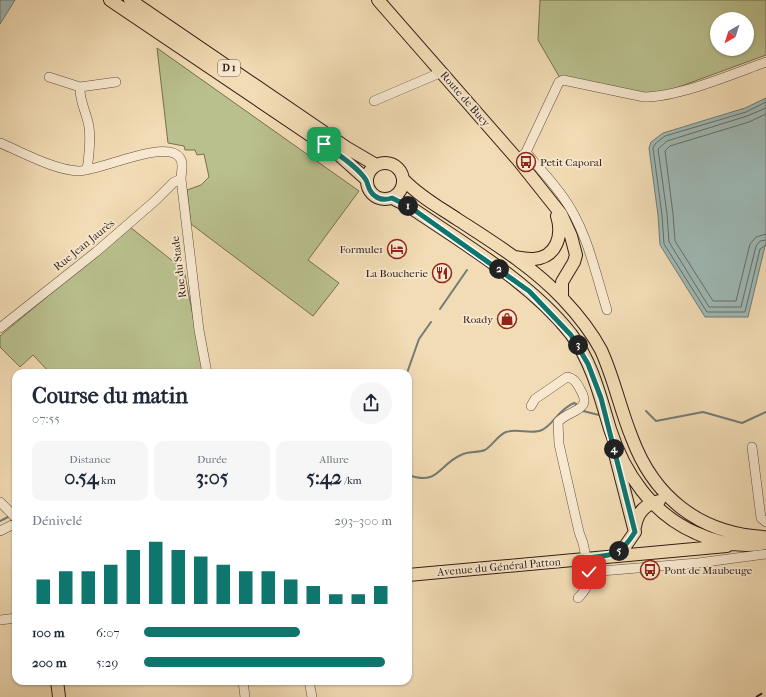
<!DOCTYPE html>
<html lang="fr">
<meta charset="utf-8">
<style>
body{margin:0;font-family:"IM FELL French Canon",serif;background:#f6f6f7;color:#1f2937;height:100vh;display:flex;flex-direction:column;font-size:15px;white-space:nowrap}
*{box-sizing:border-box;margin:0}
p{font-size:13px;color:#747a83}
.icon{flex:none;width:22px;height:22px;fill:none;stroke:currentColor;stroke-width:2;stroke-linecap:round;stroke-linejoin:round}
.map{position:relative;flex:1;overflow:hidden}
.panel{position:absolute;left:12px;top:369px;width:400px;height:316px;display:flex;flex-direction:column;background:#fff;border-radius:12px;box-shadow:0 1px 3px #0004}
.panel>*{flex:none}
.needle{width:26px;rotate:219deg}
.controls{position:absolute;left:710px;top:12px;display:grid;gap:8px}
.controls a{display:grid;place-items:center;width:44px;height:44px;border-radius:50%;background:#fff;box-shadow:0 1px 3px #0004;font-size:20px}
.pin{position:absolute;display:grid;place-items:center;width:34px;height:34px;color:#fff;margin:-17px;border-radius:8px;box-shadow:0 2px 6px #0006}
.km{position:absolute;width:20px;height:20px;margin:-10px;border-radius:50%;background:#222;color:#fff;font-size:11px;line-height:20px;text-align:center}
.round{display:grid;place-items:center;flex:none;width:42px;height:42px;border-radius:21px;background:#f6f6f7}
.overview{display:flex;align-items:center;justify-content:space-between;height:68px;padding:0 20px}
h1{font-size:22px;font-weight:800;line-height:30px}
.stats{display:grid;grid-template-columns:repeat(3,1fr);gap:6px;height:68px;padding:4px 20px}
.stats div{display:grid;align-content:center;border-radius:10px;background:#f6f6f7;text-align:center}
.stats b{font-size:20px;font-weight:800}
.stats small{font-size:11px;font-weight:400}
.stats p{font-size:11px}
.chart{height:112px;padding:8px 20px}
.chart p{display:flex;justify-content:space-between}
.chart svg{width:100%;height:72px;margin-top:4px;stroke:#0f766e;stroke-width:6}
ul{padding:0 20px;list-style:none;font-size:13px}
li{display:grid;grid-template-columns:64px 48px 1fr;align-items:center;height:30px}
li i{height:10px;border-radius:5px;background:#0f766e}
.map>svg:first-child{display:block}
</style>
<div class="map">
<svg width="766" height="697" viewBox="0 0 766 697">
<rect width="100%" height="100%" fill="#f2dcb5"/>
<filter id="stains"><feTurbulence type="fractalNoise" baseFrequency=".005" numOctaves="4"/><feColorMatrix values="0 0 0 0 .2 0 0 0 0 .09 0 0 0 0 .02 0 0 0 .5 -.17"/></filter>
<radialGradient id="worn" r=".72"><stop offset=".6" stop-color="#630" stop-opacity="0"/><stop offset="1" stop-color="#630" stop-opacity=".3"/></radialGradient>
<!-- green -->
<path fill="#b9c08e" stroke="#766f52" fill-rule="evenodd" d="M 540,0 L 766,0 L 766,55 L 654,96 L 560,78 L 538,40 ZM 717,19 L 747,19 L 747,49 L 717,49 Z
M 157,48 L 359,191 L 308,260 L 339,283 L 313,316 L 191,224 L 187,190 L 201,185 L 209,177 L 204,154 L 197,155 L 195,150 L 185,150 L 184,146 L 168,143 Z
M 130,227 L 184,270 L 204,373 L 50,373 L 33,355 L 20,367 L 0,347 L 0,336 Z"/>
<!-- water -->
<path fill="#9eb9b6" stroke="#737b76" d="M 0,0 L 15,0 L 0,24 Z
M 766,98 L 766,242 L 748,317 L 705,317 L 660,245 L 658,215 L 649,148 L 651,142 L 663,133 L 745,108 Z"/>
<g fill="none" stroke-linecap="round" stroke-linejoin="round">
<!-- shore -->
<path stroke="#686c66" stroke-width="1" d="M 766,102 L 746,112 L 665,136 L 655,144 L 653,148 L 662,215 L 664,244 L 707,312 L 745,312 L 760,249 L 766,245
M 766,108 L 747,116 L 667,141 L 658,149 L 667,214 L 669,242 L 709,307 L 741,307 L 756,246 L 760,241 L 766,240
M 766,114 L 749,122 L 670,146 L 665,151 L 673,214 L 675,241 L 713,301 L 736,301 L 750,244 L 756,237 L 766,234"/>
<!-- stream -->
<path stroke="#737b76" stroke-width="2" d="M 440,309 L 467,270
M 407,373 L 419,339 L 431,322
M 583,411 L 599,415
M 646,411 L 656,421 L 703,412 L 742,423 L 766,412
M 408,475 C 439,486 438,465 461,455 C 468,451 477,453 485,450 C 492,446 498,435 506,432 C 518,428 531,435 542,430 C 553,425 559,409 574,403 L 576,404
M 0,521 L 8,517"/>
<defs>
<path id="minor" d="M 49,77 L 80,87 L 116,82
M 80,87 C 79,101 87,113 89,127 C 91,141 89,156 87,170
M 374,101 L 442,72
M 0,143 C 22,152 54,170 78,171 C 100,171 167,138 180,158 C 184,163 181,173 181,179 L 199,330 L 207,373
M 526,152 C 538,167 552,181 563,197 C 587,230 595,272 607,310
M 518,160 L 526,152 L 559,82 L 563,80 L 644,97 C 679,97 733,74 766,62
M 0,328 L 96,252 L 156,200 L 174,182 L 181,179
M 531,406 L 535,399 L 567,377 C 574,378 577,383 580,389 C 594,412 569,409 558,422 L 559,444 L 579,532 L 583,543 L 589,572 L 698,563 L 766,554
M 752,447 L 761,518 L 766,522
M 0,502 L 16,518
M 0,531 L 16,523
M 578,598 C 586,590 589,584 589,572
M 0,620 L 16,618
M 243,681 L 245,697
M 309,681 L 312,697"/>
<path id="major" d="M 110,0 L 338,154 L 367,180
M 130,0 L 347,148 L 376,165
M 378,0 L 518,160 L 561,214 L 571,236 L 576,255 L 574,262 L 562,282 L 562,298
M367 181a18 18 0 1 1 36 0a18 18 0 1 1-36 0Z
M 404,180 C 419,196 439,207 457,219 C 494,243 533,267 563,299 C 578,315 591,331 601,350 C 614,378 620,409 632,438 C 654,497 699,533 763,537
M 392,198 L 410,207 C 464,244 530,282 571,334 C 592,362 600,396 610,429 C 624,473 652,514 696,533 C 719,544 741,548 766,543
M 515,257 C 522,258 528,259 534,259 C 557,257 563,235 557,216
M 635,527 C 637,513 645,504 659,501
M 613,556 L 626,545 L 635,532 L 615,454
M 408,575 L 727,546
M 57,681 L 59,697"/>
</defs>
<!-- minor casing -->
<use href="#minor" stroke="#624e3e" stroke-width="10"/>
<!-- major casing -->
<use href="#major" stroke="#321e17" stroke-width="14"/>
<!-- minor -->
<use href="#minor" stroke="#f7e8cf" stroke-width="9"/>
<!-- major -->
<use href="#major" stroke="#f2dcb5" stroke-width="12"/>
<!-- rail -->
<path stroke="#321e17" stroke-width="2" stroke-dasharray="7 7" stroke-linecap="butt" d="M 756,697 L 766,691"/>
</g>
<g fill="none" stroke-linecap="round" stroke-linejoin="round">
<defs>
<path id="route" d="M 324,144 C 336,153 358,167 366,180 C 369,186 368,191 375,196 C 380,200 386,200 392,198 L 410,207 L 529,291 L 571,335 L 588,364 L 601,398 L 635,532 C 619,557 613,555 586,558 L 589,572"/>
</defs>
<!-- route casing -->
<use href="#route" stroke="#fff" stroke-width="8"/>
<!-- route -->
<use href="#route" stroke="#0f766e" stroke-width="5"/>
</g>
<!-- icons -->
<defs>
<symbol id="bus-ring" viewBox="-11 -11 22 22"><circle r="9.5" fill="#f7e8cf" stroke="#8f2418" stroke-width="1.5"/><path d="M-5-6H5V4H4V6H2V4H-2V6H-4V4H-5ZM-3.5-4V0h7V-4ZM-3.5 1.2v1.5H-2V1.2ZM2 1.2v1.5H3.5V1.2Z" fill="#8f2418"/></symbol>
<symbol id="hotel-ring" viewBox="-11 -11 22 22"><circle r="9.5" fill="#f7e8cf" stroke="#8f2418" stroke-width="1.5"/><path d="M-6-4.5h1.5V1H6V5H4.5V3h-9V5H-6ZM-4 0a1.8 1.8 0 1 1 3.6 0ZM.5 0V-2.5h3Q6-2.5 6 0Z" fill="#8f2418"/></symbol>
<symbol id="restaurant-ring" viewBox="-11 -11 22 22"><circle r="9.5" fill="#f7e8cf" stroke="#8f2418" stroke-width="1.5"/><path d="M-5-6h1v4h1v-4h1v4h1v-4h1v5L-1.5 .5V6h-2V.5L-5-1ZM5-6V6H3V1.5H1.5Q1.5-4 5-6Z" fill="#8f2418"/></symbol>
<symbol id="shop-ring" viewBox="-11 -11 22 22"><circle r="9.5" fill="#f7e8cf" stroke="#8f2418" stroke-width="1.5"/><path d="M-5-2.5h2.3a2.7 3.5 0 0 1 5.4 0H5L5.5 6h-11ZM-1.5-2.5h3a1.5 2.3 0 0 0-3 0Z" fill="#8f2418"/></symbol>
</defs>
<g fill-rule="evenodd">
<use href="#bus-ring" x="515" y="151" width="22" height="22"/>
<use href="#hotel-ring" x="386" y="238" width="22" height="22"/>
<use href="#restaurant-ring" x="431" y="262" width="22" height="22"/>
<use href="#shop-ring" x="496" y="308" width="22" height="22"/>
<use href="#bus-ring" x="639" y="559" width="22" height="22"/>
</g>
<g text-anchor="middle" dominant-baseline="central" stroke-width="3.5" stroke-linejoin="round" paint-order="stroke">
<!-- shield labels -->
<rect fill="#f7e8cf" stroke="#6d5b4e" stroke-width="1" x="218" y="60" width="22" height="16" rx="3"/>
<g font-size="10" font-weight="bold" fill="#321e17">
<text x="229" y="68">D 1</text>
</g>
<!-- street labels -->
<g font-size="11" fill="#321e17" stroke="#f7e8cf">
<text transform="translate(465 99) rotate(49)">Route de Bucy</text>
<text transform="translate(84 245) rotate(-39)">Rue Jean Jaurès</text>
<text transform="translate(179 267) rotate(-97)">Rue du Stade</text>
<text transform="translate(499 567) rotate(-5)">Avenue du Général Patton</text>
</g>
<!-- poi labels -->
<g font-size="11" fill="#321e17" stroke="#f7e8cf" text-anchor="end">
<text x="540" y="162" text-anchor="start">Petit Caporal</text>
<text x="383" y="249">Formule1</text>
<text x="428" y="273">La Boucherie</text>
<text x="493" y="319">Roady</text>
<text x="664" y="570" text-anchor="start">Pont de Maubeuge</text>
</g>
</g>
<rect width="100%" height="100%" filter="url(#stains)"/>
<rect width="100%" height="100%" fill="url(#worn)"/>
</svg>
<div class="controls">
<a><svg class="needle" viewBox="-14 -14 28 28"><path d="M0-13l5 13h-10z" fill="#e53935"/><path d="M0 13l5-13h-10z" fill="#747a83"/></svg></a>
</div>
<div class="pin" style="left:324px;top:144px;background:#1e9e55"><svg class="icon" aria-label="arrive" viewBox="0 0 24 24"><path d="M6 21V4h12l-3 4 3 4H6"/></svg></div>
<div class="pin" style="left:589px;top:572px;background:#d93025"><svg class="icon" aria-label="check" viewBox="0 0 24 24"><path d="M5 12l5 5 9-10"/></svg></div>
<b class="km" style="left:408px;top:206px">1</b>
<b class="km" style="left:499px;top:269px">2</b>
<b class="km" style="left:578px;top:345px">3</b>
<b class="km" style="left:614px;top:449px">4</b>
<b class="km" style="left:619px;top:551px">5</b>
<section class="panel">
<div class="overview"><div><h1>Course du matin</h1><p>07:55</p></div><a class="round"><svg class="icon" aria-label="share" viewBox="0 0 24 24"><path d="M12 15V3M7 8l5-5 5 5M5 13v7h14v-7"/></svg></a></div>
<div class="stats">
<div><p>Distance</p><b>0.54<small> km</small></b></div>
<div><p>Durée</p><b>3:05</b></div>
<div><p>Allure</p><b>5:42<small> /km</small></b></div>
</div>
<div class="chart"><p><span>Dénivelé</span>293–300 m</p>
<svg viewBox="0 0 160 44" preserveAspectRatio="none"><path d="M5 44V29M15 44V24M25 44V24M35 44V20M45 44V11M55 44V6M65 44V11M75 44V15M85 44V20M95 44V24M105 44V24M115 44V29M125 44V33M135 44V38M145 44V38M155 44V33"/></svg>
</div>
<ul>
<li><b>100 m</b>6:07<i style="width:63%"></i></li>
<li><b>200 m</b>5:29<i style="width:97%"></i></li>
</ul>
</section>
</div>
